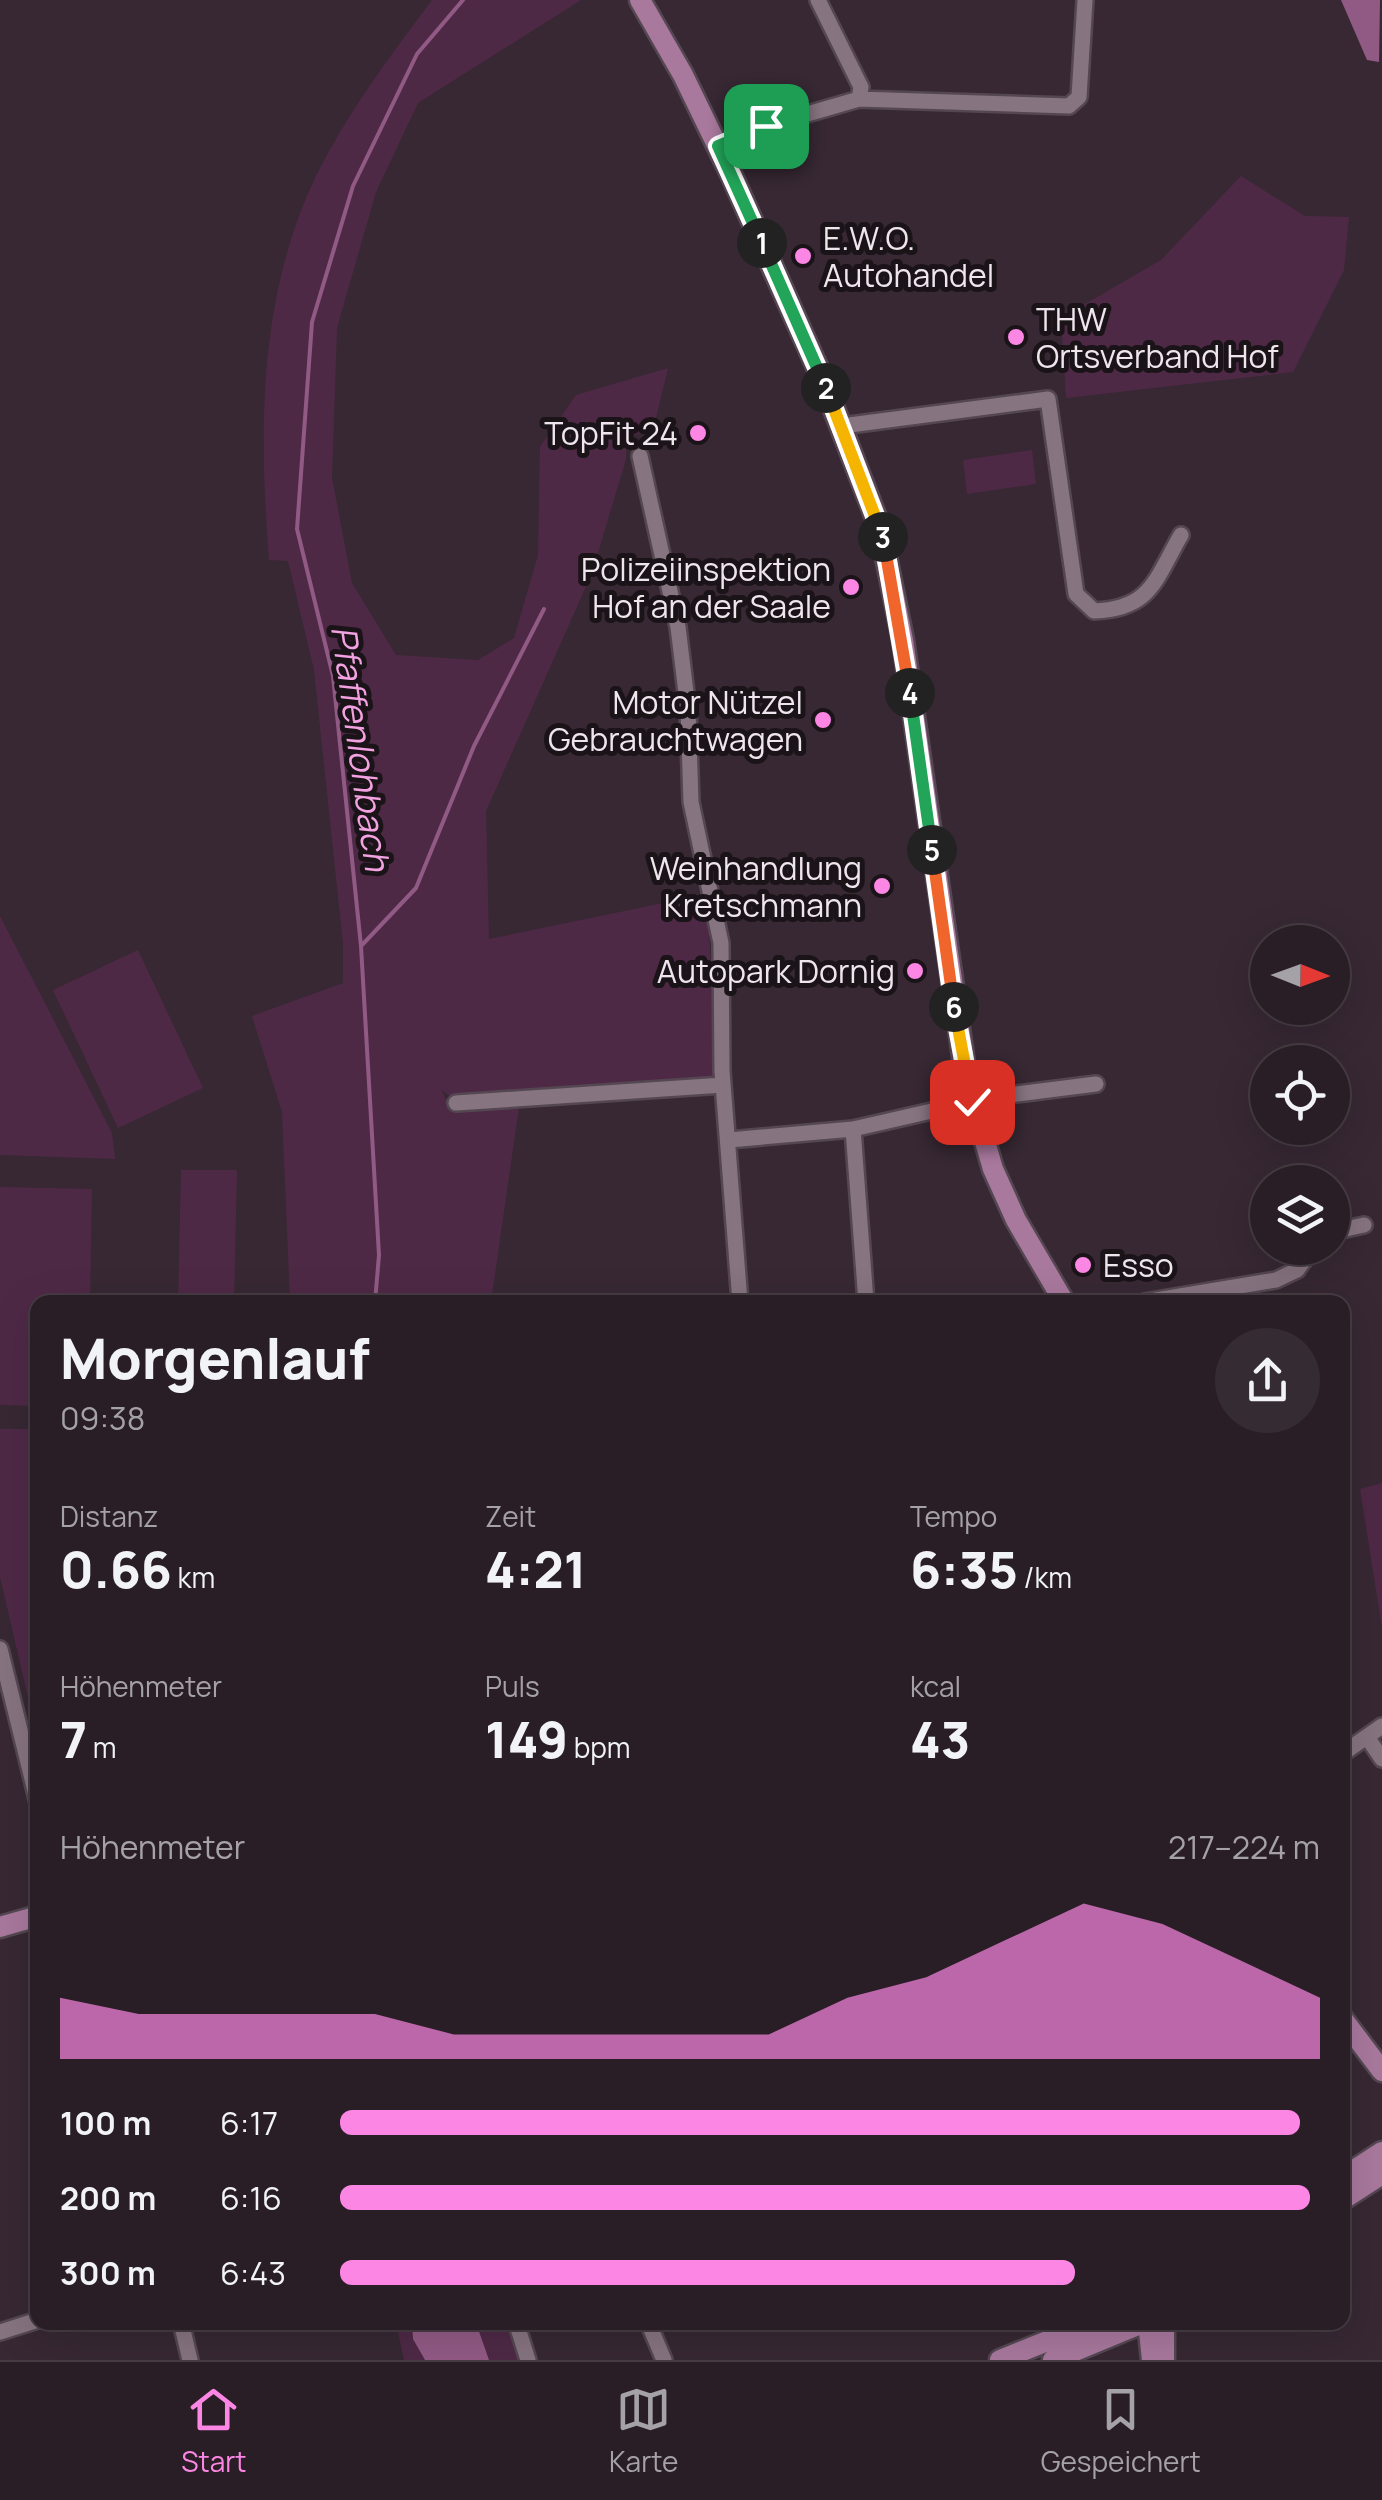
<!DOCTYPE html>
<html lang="de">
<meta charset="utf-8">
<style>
body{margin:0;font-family:Manrope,sans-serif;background:#352b32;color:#f1f3f6;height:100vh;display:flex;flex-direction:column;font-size:38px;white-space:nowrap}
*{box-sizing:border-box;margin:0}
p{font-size:32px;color:#a5a2a7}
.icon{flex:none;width:55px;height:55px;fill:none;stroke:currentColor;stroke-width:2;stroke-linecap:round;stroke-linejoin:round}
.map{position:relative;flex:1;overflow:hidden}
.panel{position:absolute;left:30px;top:1295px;width:1320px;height:1035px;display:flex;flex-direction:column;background:#291e26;border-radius:20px;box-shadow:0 10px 40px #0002,0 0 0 2px #453c43}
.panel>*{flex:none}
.needle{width:65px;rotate:91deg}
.fabs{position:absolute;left:1250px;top:925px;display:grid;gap:20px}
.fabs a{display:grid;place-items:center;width:100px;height:100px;border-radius:50%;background:#291e26;box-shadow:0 10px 40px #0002,0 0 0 2px #453c43;font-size:50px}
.pin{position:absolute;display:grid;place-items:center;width:85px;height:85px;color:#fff;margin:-42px;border-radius:20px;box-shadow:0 5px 15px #0006}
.km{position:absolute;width:50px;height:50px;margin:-25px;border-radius:50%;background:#222;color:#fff;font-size:28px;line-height:50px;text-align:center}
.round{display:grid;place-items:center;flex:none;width:105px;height:105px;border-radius:52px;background:#352b32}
.summary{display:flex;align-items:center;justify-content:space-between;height:170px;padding:0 30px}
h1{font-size:55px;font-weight:800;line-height:75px}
.figures{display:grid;grid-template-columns:repeat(3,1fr);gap:15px;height:170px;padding:10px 30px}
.figures div{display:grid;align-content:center}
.figures b{font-size:50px;font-weight:800}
.figures small{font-size:28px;font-weight:400}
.figures p{font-size:28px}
.chart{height:280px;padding:20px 30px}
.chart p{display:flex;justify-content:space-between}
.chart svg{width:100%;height:180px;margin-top:10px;fill:#fc86e4;opacity:.7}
ul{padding:0 30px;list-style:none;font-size:32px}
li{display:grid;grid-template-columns:160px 120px 1fr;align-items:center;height:75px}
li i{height:25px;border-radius:12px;background:#fc86e4}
.dock{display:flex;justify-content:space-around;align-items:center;height:140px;border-top:2px solid #453c43;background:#291e26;font-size:28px;color:#a5a2a7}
.dock a{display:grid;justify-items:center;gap:5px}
.dock .on{color:#fc86e4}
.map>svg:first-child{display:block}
</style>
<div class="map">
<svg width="1382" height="2360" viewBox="0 0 1382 2360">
<rect width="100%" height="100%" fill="#372833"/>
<!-- green -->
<path fill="#4e2946" d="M 432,0 L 581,0 L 418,103 L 376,192 L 337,328 L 332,478 L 352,583 L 396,655 L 478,660 L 514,638 L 538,555 L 540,447 L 576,395 L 668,368 L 653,430 L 626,437 L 626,459 L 592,573 L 486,811 L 489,939 L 707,894 L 717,1080 L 452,1098 L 441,1089 L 451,1110 L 519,1107 L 491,1302 L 290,1302 L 282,1112 L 252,1016 L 343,983 L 343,944 L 314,670 L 288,561 L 269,560 C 259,432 258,298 315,178 C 346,115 390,56 432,0 Z
M 1241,176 L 1305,216 L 1349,217 L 1344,270 L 1293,372 L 1066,398 L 1061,318 L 1161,260 Z
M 1032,450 L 1036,484 L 967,494 L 963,460 Z
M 0,916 L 112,1133 L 115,1159 L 0,1155 Z
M 138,950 L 203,1088 L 118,1128 L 53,990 Z
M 181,1170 L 237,1170 L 234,1302 L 178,1302 Z
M 0,1187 L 92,1189 L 90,1302 L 38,1302 L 37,1406 L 0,1405 Z
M 0,1429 L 37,1429 L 37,1736 L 0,1577 Z
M 1382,1483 L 1382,1628 L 1360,1489 Z
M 396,2323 L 510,2323 L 522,2360 L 404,2360 Z"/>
<!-- water -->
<path fill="#915a85" d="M 1341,0 L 1380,0 L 1379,62 L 1367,60 Z
M 412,2323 L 476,2323 L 489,2360 L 425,2360 L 413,2339 Z"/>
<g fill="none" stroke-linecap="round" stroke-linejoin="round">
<!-- stream -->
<path stroke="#915a85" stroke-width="4" d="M 362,945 L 416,888 L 474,746 L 544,609
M 375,1302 L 379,1255 L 361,946 L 333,676 L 297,529 L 312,322 L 353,186 L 417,54 L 463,0"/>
<defs>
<path id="minor" d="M 818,0 L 861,87 L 859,99
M 718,146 L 766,126 L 859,99 L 1069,106 L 1079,97 L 1085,0
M 842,426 L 1048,399 L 1076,594 L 1094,611 C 1151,609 1155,580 1181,535
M 640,456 L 678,627 L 688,709 L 691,802 L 721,943 L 722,1071 L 740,1302
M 456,1103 L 723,1085
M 853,1129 L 866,1302
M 729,1140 L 853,1129 L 993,1097 L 1096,1084
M 1332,1232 L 1364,1225
M 1144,1302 L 1276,1280 L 1297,1270 L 1313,1248
M 0,1649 L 38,1803
M 1367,1737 L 1382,1759
M 1342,1754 L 1382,1726
M 181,2322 L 190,2360
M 516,2322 L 528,2360
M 648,2322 L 664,2360
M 0,2332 L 38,2320"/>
<path id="major" d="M 640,0 L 683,75 L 731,174 L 822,378 L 880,528 L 903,640 L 966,1077 L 993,1169 L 1016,1220 L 1064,1302
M 0,1927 L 38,1916
M 1342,2018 L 1382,2071
M 1342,2178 L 1382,2152
M 1342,2200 L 1382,2174
M 1148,2322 L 1152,2360
M 1164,2322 L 1164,2360
M 1000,2360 L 1095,2322
M 1053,2360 L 1145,2322"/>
</defs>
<!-- minor casing -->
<use href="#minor" stroke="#544751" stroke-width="20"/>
<!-- major casing -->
<use href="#major" stroke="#544751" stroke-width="25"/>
<!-- minor -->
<use href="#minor" stroke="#867481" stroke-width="15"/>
<!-- major -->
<use href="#major" stroke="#a8789d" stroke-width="20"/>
</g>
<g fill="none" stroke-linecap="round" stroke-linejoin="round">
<defs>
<path id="split-1" d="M 762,243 L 718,146 L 766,126"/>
<path id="split-2" d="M 762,243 L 826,388"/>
<path id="split-3" d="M 826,388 L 883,537"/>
<path id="split-4" d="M 883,537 L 910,693"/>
<path id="split-5" d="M 910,693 L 932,850"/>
<path id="split-6" d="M 932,850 L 954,1007"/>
<path id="split-7" d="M 954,1007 L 972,1102"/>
</defs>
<!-- split-1 casing -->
<use href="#split-1" stroke="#fff" stroke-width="20"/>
<!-- split-2 casing -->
<use href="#split-2" stroke="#fff" stroke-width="20"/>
<!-- split-3 casing -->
<use href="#split-3" stroke="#fff" stroke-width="20"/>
<!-- split-4 casing -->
<use href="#split-4" stroke="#fff" stroke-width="20"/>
<!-- split-5 casing -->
<use href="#split-5" stroke="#fff" stroke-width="20"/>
<!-- split-6 casing -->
<use href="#split-6" stroke="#fff" stroke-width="20"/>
<!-- split-7 casing -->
<use href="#split-7" stroke="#fff" stroke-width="20"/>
<!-- split-1 -->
<use href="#split-1" stroke="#22a559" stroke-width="12"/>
<!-- split-2 -->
<use href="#split-2" stroke="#22a559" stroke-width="12"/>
<!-- split-3 -->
<use href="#split-3" stroke="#f5b400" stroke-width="12"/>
<!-- split-4 -->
<use href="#split-4" stroke="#f0652b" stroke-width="12"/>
<!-- split-5 -->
<use href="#split-5" stroke="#22a559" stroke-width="12"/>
<!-- split-6 -->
<use href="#split-6" stroke="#f0652b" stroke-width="12"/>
<!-- split-7 -->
<use href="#split-7" stroke="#f5b400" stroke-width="12"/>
</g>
<!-- markers -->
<g fill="#fc86e4" stroke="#1a1318" stroke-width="4">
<circle cx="803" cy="256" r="10"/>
<circle cx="1016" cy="337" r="10"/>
<circle cx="698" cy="433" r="10"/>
<circle cx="851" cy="587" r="10"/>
<circle cx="823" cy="720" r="10"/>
<circle cx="882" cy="886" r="10"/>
<circle cx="915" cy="971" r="10"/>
<circle cx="1083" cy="1265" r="10"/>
</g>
<g text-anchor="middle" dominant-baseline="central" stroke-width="10" stroke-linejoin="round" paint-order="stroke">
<!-- poi labels -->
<g font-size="32" fill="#efe5ec" stroke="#1a1318" text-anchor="end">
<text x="823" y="238" text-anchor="start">E.W.O.<tspan x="823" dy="37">Autohandel</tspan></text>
<text x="1036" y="319" text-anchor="start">THW<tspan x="1036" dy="37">Ortsverband Hof</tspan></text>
<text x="678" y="433">TopFit 24</text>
<text x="831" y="569">Polizeiinspektion<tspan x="831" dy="37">Hof an der Saale</tspan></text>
<text x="803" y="702">Motor Nützel<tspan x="803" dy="37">Gebrauchtwagen</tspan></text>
<text x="862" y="868">Weinhandlung<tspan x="862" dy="37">Kretschmann</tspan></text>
<text x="895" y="971">Autopark Dornig</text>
<text x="1103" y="1265" text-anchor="start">Esso</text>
</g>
<!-- water labels -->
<g font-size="35" font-style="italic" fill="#f2a2e0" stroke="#1a1318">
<text transform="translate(361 748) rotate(82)">Pfaffenlohbach</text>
</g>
</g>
</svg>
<div class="fabs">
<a><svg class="needle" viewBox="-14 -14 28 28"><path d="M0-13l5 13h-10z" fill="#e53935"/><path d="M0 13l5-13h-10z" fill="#a5a2a7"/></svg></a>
<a><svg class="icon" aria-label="locate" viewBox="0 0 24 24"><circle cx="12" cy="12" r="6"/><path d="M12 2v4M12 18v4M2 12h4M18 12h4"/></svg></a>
<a><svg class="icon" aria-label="layers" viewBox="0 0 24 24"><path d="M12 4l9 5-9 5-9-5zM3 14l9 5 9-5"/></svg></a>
</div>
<div class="pin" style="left:766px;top:126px;background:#1e9e55"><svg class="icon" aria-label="arrive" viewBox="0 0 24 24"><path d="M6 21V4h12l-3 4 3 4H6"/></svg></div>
<div class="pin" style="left:972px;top:1102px;background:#d93025"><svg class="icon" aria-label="check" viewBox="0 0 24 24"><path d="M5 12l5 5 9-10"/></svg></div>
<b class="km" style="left:762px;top:243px">1</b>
<b class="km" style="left:826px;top:388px">2</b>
<b class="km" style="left:883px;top:537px">3</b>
<b class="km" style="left:910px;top:693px">4</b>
<b class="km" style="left:932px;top:850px">5</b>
<b class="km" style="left:954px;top:1007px">6</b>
<section class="panel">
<div class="summary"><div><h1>Morgenlauf</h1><p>09:38</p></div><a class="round"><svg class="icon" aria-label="share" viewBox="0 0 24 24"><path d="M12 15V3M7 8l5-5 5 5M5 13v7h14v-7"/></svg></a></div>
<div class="figures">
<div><p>Distanz</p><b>0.66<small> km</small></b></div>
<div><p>Zeit</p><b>4:21</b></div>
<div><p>Tempo</p><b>6:35<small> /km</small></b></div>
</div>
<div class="figures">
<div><p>Höhenmeter</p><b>7<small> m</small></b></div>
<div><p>Puls</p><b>149<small> bpm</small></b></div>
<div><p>kcal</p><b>43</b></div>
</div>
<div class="chart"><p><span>Höhenmeter</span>217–224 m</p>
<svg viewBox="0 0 160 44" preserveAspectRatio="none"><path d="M0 44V29L10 33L20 33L30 33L40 33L50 38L60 38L70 38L80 38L90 38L100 29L110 24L120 15L130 6L140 11L150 20L160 29V44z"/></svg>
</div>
<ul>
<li><b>100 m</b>6:17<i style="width:98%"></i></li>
<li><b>200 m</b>6:16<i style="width:99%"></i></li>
<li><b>300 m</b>6:43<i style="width:75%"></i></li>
</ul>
</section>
</div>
<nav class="dock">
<a class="on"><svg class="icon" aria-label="home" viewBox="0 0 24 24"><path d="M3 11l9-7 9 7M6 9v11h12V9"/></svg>Start</a>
<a><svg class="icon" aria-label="map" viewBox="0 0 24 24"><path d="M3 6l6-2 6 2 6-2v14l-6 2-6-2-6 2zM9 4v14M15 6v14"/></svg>Karte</a>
<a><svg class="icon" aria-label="saved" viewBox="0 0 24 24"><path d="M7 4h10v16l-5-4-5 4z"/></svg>Gespeichert</a>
</nav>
